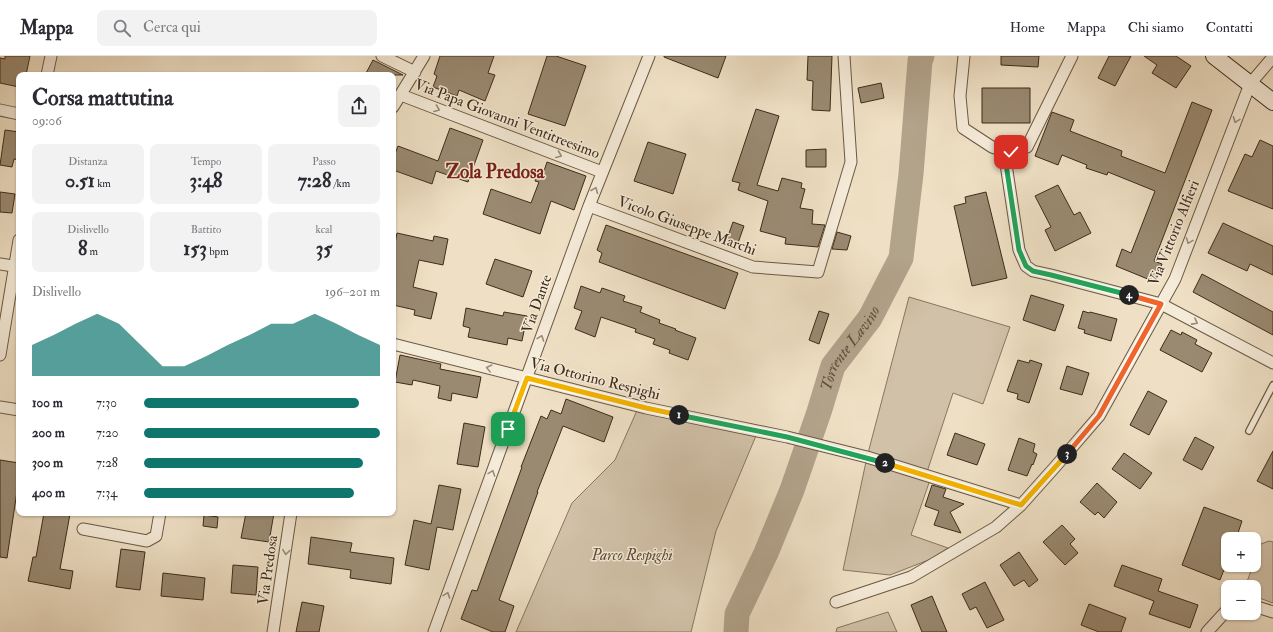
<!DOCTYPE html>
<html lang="it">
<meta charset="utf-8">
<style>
body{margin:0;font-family:"IM FELL Double Pica",serif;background:#f2f2f3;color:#2b2b33;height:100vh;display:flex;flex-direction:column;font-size:15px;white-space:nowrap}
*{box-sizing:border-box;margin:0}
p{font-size:13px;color:#7c7c81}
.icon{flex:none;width:22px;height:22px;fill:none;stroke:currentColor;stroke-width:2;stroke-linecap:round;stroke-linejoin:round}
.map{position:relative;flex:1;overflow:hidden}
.side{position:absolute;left:16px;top:16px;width:380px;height:444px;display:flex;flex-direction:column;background:#fff;border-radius:8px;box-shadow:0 1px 3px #0004}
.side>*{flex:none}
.tools{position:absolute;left:1221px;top:476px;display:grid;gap:8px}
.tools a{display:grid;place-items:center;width:40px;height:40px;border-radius:8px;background:#fff;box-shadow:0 1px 3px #0004;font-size:20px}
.pin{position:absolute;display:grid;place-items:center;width:34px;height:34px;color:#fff;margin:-17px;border-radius:8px;box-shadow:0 2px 6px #0006}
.km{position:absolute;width:20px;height:20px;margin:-10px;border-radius:50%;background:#222;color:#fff;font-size:11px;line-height:20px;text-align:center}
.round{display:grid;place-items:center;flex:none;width:42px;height:42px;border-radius:8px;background:#f2f2f3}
.headline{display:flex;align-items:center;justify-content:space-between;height:68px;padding:0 16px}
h1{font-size:22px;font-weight:700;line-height:30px}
.stats{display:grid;grid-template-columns:repeat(3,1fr);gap:6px;height:68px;padding:4px 16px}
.stats div{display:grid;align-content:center;border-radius:8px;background:#f2f2f3;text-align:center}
.stats b{font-size:20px;font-weight:700}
.stats small{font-size:11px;font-weight:400}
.stats p{font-size:11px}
.chart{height:112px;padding:8px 16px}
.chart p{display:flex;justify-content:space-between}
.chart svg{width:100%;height:72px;margin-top:4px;fill:#0f766e;opacity:.7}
ul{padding:0 16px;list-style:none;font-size:13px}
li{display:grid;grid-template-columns:64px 48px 1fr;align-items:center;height:30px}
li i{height:10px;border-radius:5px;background:#0f766e}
header{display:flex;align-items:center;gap:24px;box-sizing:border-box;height:56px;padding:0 20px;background:#fff;border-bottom:1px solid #e1e1e2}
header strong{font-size:19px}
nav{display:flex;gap:22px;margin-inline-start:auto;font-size:14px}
.search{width:280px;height:36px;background:#f2f2f3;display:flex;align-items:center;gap:10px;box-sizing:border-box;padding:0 14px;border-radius:8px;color:#7c7c81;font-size:15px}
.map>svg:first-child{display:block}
</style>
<header>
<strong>Mappa</strong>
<div class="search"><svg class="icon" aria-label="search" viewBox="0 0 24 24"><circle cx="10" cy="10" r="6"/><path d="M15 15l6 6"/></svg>Cerca qui</div>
<nav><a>Home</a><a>Mappa</a><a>Chi siamo</a><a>Contatti</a></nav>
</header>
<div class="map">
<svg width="1273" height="576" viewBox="0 0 1273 576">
<rect width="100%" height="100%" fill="#efe0c5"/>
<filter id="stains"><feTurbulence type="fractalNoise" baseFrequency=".005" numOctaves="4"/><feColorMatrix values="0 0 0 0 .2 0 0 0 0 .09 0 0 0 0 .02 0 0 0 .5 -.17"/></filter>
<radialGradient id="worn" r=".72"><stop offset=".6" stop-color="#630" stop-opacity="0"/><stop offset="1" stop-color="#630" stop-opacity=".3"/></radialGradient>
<!-- green -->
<path fill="#d1c1a8" stroke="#877660" d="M 909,241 L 1010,271 L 983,348 L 953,337 L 926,419 L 931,421 L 911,479 L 948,492 L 931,503 L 890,519 L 843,514 L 867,401 Z
M 639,350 L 758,375 L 716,475 L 691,576 L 516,576 L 572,447 L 615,404 Z
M 1269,485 L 1273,486 L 1273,547 L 1254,540 L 1254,531 L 1245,531 L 1261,488 Z
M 888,556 L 897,576 L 836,576 L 837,572 Z"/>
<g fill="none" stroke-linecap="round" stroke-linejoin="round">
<!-- river -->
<path stroke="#b2a38b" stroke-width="25" id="s1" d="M 736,576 L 737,558 L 766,497 L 792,434 L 819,356 L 833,310 L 870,262 L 901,202 L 911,118 L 920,5 L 922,0"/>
</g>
<!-- building -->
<path fill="#9a8a72" stroke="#3d2c19" d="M 5,0 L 30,0 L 26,19 L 19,19 L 19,31 L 0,27 L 0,2 L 5,3 Z
M 440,0 L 494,0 L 488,17 L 495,19 L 485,45 L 459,34 L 457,40 L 433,31 L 437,20 L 434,18 Z
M 547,0 L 556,0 L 586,10 L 565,70 L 528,58 Z
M 664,0 L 726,0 L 718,22 L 664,1 Z
M 808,0 L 832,0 L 830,55 L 812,54 L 813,25 L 807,24 Z
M 1001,0 L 1039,0 L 1038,11 L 1001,9 Z
M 1109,0 L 1131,0 L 1115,30 L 1098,22 Z
M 1144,0 L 1176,0 L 1191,10 L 1176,32 L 1152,17 L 1157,9 Z
M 373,4 L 403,19 L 365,19 Z
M 881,27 L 884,42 L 861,47 L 858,32 Z
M 982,32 L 1030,32 L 1030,67 L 982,67 Z
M 1192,46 L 1212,54 L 1154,205 L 1162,208 L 1155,226 L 1116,210 L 1122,193 L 1131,197 L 1155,135 L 1108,116 L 1107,119 L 1086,112 L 1087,109 L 1062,99 L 1058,109 L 1035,100 L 1052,56 L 1074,64 L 1070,75 L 1122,95 L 1121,100 L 1165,117 Z
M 756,53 L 779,60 L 757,129 L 778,135 L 782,122 L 802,127 L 801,132 L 805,133 L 800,152 L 813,154 L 812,168 L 825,169 L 818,191 L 785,188 L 786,182 L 760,175 L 768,145 L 738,134 L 740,127 L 732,125 Z
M 450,72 L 483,84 L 468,126 L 436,115 L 432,128 L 393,114 L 393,103 L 398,90 L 438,105 Z
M 5,74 L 19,76 L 19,104 L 14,103 L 12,111 L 0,109 Z
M 1260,84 L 1273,90 L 1273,153 L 1228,135 L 1245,98 L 1252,101 Z
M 648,86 L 686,98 L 673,138 L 634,125 Z
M 826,93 L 826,111 L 806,111 L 806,94 Z
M 547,106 L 586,120 L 574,154 L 551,145 L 540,178 L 483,158 L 491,133 L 531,147 L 539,126 L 535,125 L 539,113 L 544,115 Z
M 1058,129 L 1074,159 L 1080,156 L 1091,177 L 1055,195 L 1045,174 L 1051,171 L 1035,140 Z
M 0,136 L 15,138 L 12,157 L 0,156 Z
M 986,136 L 1007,222 L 972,230 L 954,150 L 966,147 L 965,141 Z
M 733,166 L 744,170 L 738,187 L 727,183 Z
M 1223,167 L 1273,190 L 1273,219 L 1250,208 L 1247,215 L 1208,197 Z
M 606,169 L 738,217 L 725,253 L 599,206 L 602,197 L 597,194 Z
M 837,176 L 851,180 L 847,194 L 832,193 Z
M 397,177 L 433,185 L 434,180 L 448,183 L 443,209 L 419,204 L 413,231 L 437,237 L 431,263 L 414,259 L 415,254 L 393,249 L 393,198 Z
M 495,203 L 532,215 L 523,241 L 486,228 Z
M 1202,218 L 1273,256 L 1273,279 L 1193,236 Z
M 581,230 L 600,237 L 602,232 L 625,240 L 623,245 L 642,251 L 640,256 L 660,264 L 659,267 L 676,273 L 675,274 L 696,282 L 688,304 L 669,297 L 670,294 L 653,288 L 655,283 L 635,276 L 636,273 L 601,261 L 595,281 L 575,273 L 582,255 L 574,252 Z
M 1031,239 L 1064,249 L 1055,275 L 1023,264 Z
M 466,252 L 503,260 L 504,256 L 527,260 L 522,285 L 508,282 L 507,289 L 468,281 L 470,272 L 463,270 Z
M 819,255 L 829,258 L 819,288 L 809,284 Z
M 1083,255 L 1089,257 L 1090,256 L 1117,263 L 1111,285 L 1084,277 L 1085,274 L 1078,272 Z
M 1171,274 L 1181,279 L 1182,276 L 1197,284 L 1195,288 L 1212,297 L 1202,316 L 1160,294 Z
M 400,299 L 441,308 L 440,313 L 481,321 L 477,342 L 452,337 L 451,345 L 438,342 L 440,330 L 413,324 L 412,329 L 395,326 Z
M 1018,304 L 1029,307 L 1030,304 L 1042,308 L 1029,347 L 1017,343 L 1018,338 L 1007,335 Z
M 1067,310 L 1089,317 L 1082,339 L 1060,333 Z
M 1148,335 L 1167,345 L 1149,379 L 1130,369 Z
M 566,343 L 613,361 L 604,386 L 563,370 L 537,436 L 538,436 L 499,544 L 514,550 L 505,576 L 493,576 L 461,563 L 472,534 L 477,535 L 522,411 L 521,411 L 541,360 L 547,363 L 551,354 L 561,358 Z
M 464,367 L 485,371 L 478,411 L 457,408 Z
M 955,377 L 985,388 L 977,409 L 947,399 Z
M 1195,381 L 1214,391 L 1202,414 L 1183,404 Z
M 1019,382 L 1035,388 L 1033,396 L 1037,398 L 1033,409 L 1032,408 L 1027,420 L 1008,414 Z
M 1273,395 L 1273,433 L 1257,425 Z
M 1124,397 L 1152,417 L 1140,433 L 1112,413 Z
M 0,404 L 19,407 L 19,422 L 7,502 L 0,501 Z
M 1097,427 L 1117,446 L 1104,462 L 1098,456 L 1095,459 L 1080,446 Z
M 439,429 L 461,433 L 453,474 L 437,471 L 429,514 L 405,509 L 414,464 L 431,468 Z
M 932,429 L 946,433 L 943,441 L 964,448 L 950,456 L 961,477 L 934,469 L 939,455 L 925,450 Z
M 1204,451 L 1242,465 L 1236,483 L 1228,483 L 1228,503 L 1220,524 L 1182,509 Z
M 44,457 L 62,457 L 70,458 L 60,513 L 73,515 L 70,533 L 28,525 L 33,501 L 36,501 Z
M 246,457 L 274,457 L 269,486 L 241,482 Z
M 204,459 L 218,461 L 217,472 L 203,470 Z
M 1062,469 L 1075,483 L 1070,488 L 1078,497 L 1065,509 L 1043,486 Z
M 311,481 L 352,487 L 350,496 L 394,502 L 391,528 L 350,522 L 351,514 L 308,508 Z
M 121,493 L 145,496 L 140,534 L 116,531 Z
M 1019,496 L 1038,524 L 1029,531 L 1024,524 L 1014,530 L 1000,509 Z
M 233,509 L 258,511 L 256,539 L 231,537 Z
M 1122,509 L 1162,523 L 1158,535 L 1198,549 L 1190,572 L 1149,558 L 1154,545 L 1114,530 Z
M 163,517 L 205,522 L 203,544 L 161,540 Z
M 985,526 L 1004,564 L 987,572 L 976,551 L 970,554 L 962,538 Z
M 932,540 L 947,576 L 922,576 L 911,549 Z
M 302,546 L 324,550 L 319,576 L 296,576 Z
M 1089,548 L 1126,562 L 1121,576 L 1099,576 L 1081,569 Z"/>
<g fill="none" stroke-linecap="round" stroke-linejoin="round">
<defs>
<path id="lane" d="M 1249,375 L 1273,329"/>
<path id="street" d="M 382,0 L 415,16
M 964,0 L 960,40 L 963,72 L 992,91 L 1004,95 L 1011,96 L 1027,91 L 1072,0
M 47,19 L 51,0
M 401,39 L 602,116
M 393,51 L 424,0
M 0,54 L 19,58
M 1004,95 L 1019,194 L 1026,210 L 1033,215 L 1051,219 L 1161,248 L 1273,307
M 589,150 L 753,211 L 818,216 L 851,106 L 844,0
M 0,208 L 19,211
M 393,288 L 646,352 L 787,381 L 867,401 L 1021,449
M 0,299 L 19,184
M 0,351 L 19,354
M 83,473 L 147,485 L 156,480 L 160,457
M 836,546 L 911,521 L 996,471 L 1021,449 L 1055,411 L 1099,360 L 1175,223 L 1250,28 L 1273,1
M 1254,550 L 1273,556
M 273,576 L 291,457
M 434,576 L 589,150 L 649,0
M 1207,576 L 1228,553"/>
<path id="secondary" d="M 1214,0 L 1273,46"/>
</defs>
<!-- lane casing -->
<use href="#lane" stroke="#6a5944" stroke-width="8"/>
<!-- street casing -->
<use href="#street" stroke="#6a5944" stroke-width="13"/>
<!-- secondary casing -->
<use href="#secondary" stroke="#3d2c19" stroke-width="18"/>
<!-- lane -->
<use href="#lane" stroke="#f5ebd9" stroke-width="5.5"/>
<!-- street -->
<use href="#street" stroke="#f5ebd9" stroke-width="11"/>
<!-- secondary -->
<use href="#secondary" stroke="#f5ebd9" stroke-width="16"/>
</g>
<!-- one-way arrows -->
<defs><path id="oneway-chevron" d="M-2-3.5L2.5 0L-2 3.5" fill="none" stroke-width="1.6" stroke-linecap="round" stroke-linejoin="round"/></defs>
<g stroke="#998c79">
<use href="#oneway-chevron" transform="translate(437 53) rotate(21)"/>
<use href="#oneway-chevron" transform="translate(1236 64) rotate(111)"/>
<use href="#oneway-chevron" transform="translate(559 99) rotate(21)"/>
<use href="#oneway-chevron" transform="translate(595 134) rotate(-68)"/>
<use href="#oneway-chevron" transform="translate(1189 185) rotate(111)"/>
<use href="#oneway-chevron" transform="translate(1195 266) rotate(28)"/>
<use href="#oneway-chevron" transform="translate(541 282) rotate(-70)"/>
<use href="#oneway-chevron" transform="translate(489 312) rotate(-166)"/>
<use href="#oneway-chevron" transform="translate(492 417) rotate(-70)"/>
<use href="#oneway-chevron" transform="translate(286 496) rotate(98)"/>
<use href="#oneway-chevron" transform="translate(447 539) rotate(-70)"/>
</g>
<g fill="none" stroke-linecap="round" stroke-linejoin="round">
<defs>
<path id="split-1" d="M 508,373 L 527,322 L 646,352 L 679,359"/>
<path id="split-2" d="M 679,359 L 787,381 L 885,407"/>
<path id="split-3" d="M 885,407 L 1021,449 L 1067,398"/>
<path id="split-4" d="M 1067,398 L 1099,360 L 1161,248 L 1129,239"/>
<path id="split-5" d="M 1011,96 L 1004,95 L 1019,194 L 1026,210 L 1033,215 L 1051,219 L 1129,239"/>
</defs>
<!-- split-1 casing -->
<use href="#split-1" stroke="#fff" stroke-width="8"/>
<!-- split-2 casing -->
<use href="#split-2" stroke="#fff" stroke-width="8"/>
<!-- split-3 casing -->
<use href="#split-3" stroke="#fff" stroke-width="8"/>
<!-- split-4 casing -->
<use href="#split-4" stroke="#fff" stroke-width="8"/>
<!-- split-5 casing -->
<use href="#split-5" stroke="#fff" stroke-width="8"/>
<!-- split-1 -->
<use href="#split-1" stroke="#f5b400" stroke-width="5"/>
<!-- split-2 -->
<use href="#split-2" stroke="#22a559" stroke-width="5"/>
<!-- split-3 -->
<use href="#split-3" stroke="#f5b400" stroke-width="5"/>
<!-- split-4 -->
<use href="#split-4" stroke="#f0652b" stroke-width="5"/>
<!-- split-5 -->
<use href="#split-5" stroke="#22a559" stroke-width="5"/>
</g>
<g text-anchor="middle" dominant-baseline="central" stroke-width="3" stroke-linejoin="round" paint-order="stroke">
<!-- street labels -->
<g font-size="15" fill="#3d2c19" stroke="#f5ebd9">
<text transform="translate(507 63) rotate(21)">Via Papa Giovanni Ventitreesimo</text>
<text transform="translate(687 170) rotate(20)">Vicolo Giuseppe Marchi</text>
<text transform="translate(1174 177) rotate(-68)">Via Vittorio Alfieri</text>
<text transform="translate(537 248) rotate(-70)">Via Dante</text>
<text transform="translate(595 323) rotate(14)">Via Ottorino Respighi</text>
<text transform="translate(268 514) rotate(-82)">Via Predosa</text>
</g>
<!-- park labels -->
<g font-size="15" font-style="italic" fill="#5b4a36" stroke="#f5ebd9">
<text x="632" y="499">Parco Respighi</text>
</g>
<!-- water labels -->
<g font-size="16" font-style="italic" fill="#60503b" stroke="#f5ebd9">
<text stroke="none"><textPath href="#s1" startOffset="308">Torrente Lavino</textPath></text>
</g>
<!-- district labels -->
<g font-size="19" font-weight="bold" fill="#7a1f14" stroke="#f5ebd9">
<text x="495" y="116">Zola Predosa</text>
</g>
</g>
<rect width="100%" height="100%" filter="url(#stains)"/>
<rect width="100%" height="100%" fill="url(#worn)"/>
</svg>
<div class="tools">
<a>+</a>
<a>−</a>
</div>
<div class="pin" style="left:508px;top:373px;background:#1e9e55"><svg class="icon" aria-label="arrive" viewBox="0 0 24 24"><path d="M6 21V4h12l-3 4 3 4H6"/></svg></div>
<div class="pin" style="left:1011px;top:96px;background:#d93025"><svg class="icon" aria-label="check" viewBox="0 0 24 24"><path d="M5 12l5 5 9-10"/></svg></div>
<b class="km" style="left:679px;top:359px">1</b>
<b class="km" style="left:885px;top:407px">2</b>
<b class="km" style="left:1067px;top:398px">3</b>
<b class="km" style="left:1129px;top:239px">4</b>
<section class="side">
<div class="headline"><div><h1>Corsa mattutina</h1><p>09:06</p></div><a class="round"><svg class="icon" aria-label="share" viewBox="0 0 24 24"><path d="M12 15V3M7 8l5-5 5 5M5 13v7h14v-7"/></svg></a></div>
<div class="stats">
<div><p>Distanza</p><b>0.51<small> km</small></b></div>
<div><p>Tempo</p><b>3:48</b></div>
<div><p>Passo</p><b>7:28<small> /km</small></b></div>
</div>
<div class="stats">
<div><p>Dislivello</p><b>8<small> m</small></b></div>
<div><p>Battito</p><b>153<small> bpm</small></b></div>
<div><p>kcal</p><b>35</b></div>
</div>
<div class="chart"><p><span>Dislivello</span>196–201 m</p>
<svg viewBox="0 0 160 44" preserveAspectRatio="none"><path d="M0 44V25L10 19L20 12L30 6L40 12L50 25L60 38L70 38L80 32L90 25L100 19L110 12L120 12L130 6L140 12L150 19L160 25V44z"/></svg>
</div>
<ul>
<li><b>100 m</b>7:30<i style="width:91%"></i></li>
<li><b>200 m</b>7:20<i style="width:100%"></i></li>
<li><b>300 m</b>7:28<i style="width:93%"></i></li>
<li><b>400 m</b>7:34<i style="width:89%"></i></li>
</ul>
</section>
</div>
